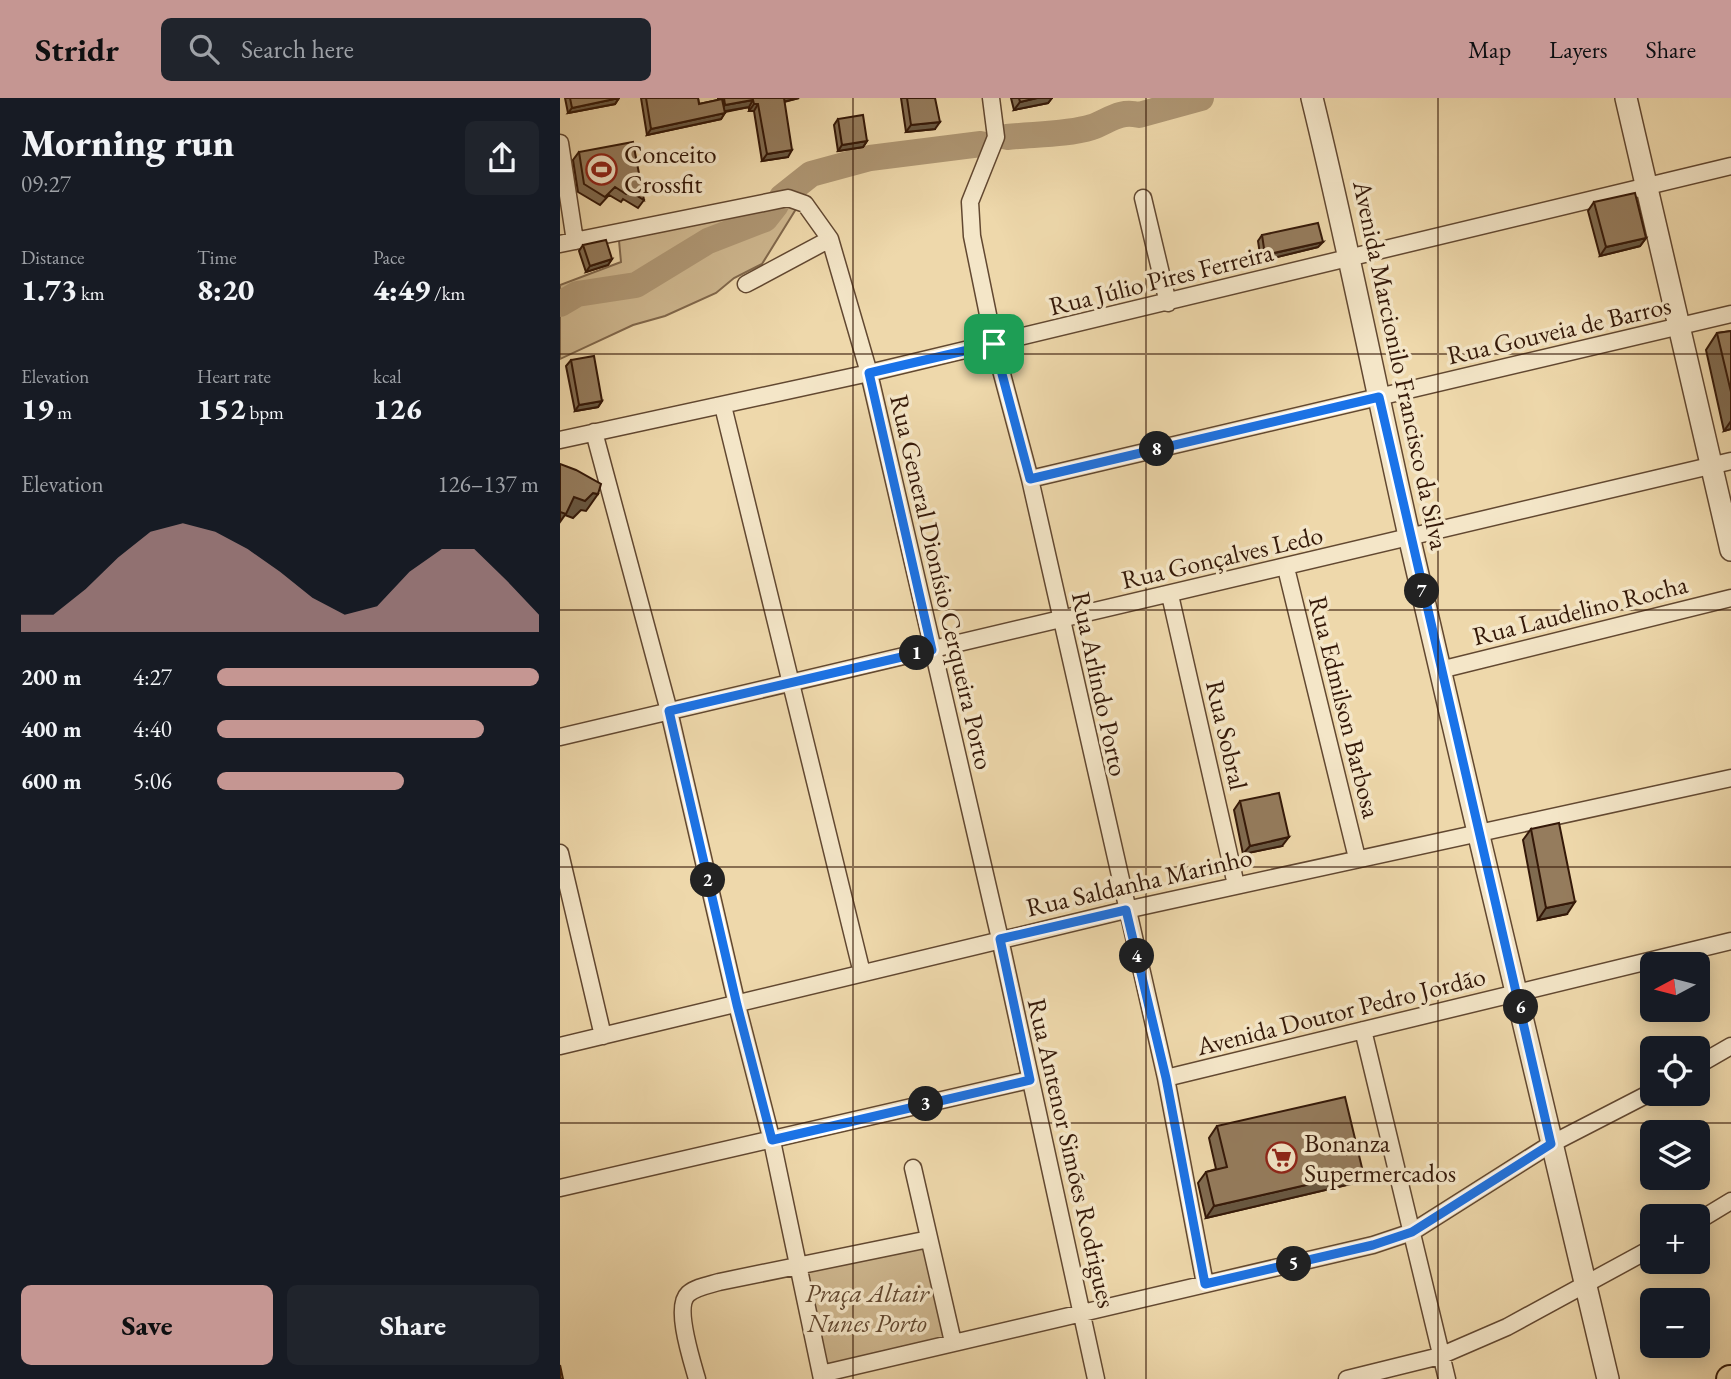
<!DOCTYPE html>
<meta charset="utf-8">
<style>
body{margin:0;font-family:"EB Garamond",serif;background:#20242c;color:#f1f3f6;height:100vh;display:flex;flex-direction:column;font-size:26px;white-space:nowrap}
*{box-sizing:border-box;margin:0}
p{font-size:23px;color:#9ea1a6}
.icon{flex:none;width:38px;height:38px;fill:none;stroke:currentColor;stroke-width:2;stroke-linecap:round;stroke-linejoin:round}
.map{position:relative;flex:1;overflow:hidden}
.panel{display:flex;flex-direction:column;background:#171b24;width:560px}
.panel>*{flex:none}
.needle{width:46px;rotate:263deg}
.buttons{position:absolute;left:1080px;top:854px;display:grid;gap:14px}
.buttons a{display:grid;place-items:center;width:70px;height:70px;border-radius:10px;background:#171b24;box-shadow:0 4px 18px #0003;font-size:35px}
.pin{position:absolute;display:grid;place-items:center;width:60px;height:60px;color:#fff;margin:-30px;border-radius:14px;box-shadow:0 4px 10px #0006}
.km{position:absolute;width:35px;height:35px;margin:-18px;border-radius:50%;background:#222;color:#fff;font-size:19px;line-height:35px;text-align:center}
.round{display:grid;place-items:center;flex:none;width:74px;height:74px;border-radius:10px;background:#20242c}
.head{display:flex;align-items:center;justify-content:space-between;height:119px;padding:0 21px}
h1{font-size:38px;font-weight:800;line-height:52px}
.stats{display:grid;grid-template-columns:repeat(3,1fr);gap:10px;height:119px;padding:7px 21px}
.stats div{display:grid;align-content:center}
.stats b{font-size:30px;font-weight:800}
.stats small{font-size:19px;font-weight:400}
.stats p{font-size:19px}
.chart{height:196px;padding:14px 21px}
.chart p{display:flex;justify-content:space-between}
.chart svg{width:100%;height:126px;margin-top:7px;fill:#c59692;opacity:.7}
.primary-button{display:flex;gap:14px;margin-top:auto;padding:14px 21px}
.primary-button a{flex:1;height:80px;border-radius:10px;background:#c59692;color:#111;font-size:28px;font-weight:800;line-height:80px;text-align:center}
.primary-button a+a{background:#20242c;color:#f1f3f6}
ul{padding:0 21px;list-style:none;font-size:23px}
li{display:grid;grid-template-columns:112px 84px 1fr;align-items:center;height:52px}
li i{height:18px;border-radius:9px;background:#c59692}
header{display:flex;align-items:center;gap:42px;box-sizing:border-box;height:98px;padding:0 35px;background:#c59692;color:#111}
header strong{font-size:33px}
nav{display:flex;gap:38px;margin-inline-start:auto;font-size:24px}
.search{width:490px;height:63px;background:#20242c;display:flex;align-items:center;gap:18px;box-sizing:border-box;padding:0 24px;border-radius:10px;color:#9ea1a6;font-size:26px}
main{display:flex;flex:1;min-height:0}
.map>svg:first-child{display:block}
</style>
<header>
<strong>Stridr</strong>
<div class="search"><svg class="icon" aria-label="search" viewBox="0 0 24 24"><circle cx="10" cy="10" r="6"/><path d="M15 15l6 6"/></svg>Search here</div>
<nav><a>Map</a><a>Layers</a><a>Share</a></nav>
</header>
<main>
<section class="panel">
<div class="head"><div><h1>Morning run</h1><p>09:27</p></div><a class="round"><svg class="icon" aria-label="share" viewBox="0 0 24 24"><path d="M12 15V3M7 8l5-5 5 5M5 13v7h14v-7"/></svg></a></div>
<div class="stats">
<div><p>Distance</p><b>1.73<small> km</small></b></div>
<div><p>Time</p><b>8:20</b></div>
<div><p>Pace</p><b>4:49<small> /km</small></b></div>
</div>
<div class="stats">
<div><p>Elevation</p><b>19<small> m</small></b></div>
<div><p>Heart rate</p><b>152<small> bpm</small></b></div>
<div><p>kcal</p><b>126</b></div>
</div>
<div class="chart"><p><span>Elevation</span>126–137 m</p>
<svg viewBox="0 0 160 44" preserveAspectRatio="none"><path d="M0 44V38L10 38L20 29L30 18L40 9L50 6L60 9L70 15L80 23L90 32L100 38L110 35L120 23L130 15L140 15L150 26L160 38V44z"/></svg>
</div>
<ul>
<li><b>200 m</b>4:27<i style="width:100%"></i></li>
<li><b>400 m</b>4:40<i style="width:83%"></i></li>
<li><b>600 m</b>5:06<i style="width:58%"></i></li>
</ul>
<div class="primary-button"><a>Save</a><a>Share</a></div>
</section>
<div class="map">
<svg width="1171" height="1281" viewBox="0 0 1171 1281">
<rect width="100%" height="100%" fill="#eed8ab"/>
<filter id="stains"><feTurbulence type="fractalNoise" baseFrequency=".00286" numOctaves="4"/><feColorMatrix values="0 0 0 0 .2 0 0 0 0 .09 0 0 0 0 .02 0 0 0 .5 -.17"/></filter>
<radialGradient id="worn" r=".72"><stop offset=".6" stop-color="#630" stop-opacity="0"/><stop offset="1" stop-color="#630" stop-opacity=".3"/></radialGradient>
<!-- green -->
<path fill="#ceb78f" stroke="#81684c" stroke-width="2" d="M 205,100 L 236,111 L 202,166 L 174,180 L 156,195 L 105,218 L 73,227 L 0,261 L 0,187 L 61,164 L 58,132 Z
M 369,1141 L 393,1244 L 261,1276 L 239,1170 Z"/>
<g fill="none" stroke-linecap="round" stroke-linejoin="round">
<!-- river -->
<path stroke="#af9774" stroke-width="26" d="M 447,39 C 474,36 506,37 532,29 C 549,23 559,12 579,17 L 641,0
M 222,99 L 251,76 L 310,60 L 421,46
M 0,206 L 17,196 L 76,187 L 148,143 L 205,121 L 216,107"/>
<defs>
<path id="minor" d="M 431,0 L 436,39 L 410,104 L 412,138 L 434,246 L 470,381 L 606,980 L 645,1186
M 0,45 L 15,143
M 583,100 L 608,205
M 0,146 L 228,100 L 245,106 L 270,141 L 309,275 L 440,841 L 536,1281
M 186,186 L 270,141
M 163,308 L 302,875
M 34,334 L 109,613 L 177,907 L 212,1043 L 262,1281
M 0,342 L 309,275 L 1171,68
M 470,381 L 1171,216
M 726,470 L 797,760
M 610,497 L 676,787
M 880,572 L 1171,500
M 0,639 L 1171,363
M 0,755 L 43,938
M 803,932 L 887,1281
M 0,948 L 566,812 L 1171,680
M 1138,967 L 1171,948
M 606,980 L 1171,843
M 353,1070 L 393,1244
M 0,1090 L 469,982
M 1138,1123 L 1171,1103
M 261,1276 L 813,1147 L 852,1134 L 991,1046 L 1092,994
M 137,1281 C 132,1263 114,1209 128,1196 C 136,1189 149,1187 159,1184 L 369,1141
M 787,1281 L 880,1258 L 947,1229 L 1092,1150"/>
<path id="tertiary" d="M 752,0 C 789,150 818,301 852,451 C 916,728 982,1005 1048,1281
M 1066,0 L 1171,452"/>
<path id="primary" d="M 1170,1281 L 1171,1281"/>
</defs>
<!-- minor casing -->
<use href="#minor" stroke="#624831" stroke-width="19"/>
<!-- tertiary casing -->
<use href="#tertiary" stroke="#624831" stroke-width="24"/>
<!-- primary casing -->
<use href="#primary" stroke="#341808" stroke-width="30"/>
<!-- minor -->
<use href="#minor" stroke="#f4e6c8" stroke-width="16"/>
<!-- tertiary -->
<use href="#tertiary" stroke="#f4e6c8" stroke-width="21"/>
<!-- primary -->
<use href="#primary" stroke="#eed8ab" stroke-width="26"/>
</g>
<!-- wall -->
<path fill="#806b50" stroke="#341808" stroke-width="2" d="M 5,0 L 59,0 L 55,6 L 8,15 Z
M 81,0 L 138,0 L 139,6 L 158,2 L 158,0 L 239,0 L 224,4 L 228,59 L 202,63 L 194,13 L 189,13 L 189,9 L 165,14 L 161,21 L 87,37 Z
M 341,0 L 375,0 L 375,31 L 346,34 Z
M 451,0 L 493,0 L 492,0 L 488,5 L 454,12 Z
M 278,21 L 307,43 L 303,49 L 278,53 L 274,27 Z
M 19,54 L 84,102 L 78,110 L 63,101 L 61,104 L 49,97 L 40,107 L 18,94 L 13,62 Z
M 1034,104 L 1086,140 L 1080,148 L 1040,158 L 1028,113 Z
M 702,137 L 758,149 L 701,163 L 698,143 Z
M 23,147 L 52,161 L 48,167 L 26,174 L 19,153 Z
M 1171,233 L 1171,331 L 1164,333 L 1146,252 L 1157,235 Z
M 11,262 L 42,303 L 38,309 L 15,313 L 6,268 Z
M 680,703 L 722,748 L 683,756 L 674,712 Z
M 971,731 L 1007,816 L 978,822 L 963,742 Z
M 657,1028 L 795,1085 L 646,1120 L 638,1085 L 646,1074 L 656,1071 L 649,1040 Z"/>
<!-- shaded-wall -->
<path fill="#685741" stroke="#341808" stroke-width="2" d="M 59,0 L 55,6 L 8,15 L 12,10 Z
M 222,0 L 239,0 L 218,5 Z
M 477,0 L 493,0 L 492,0 L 488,5 L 454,12 L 460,4 Z
M 193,2 L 189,9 L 160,14 L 165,7 Z
M 194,6 L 198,6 L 194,13 L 189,13 Z
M 165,15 L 161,21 L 87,37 L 91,31 Z
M 380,24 L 375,31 L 346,34 L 351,27 Z
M 307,43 L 303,49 L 278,53 L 282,47 Z
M 232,52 L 228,59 L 202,63 L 207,56 Z
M 1086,140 L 1080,148 L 1040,158 L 1046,149 Z
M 763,144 L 758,149 L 701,163 L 705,157 Z
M 52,161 L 48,167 L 26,174 L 30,168 Z
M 42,303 L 38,309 L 15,313 L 19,307 Z
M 1171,323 L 1171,331 L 1164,333 Z
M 33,395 L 38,396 L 26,413 L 21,412 L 13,420 L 5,417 L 0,424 L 0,414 L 14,399 Z
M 729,739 L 722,748 L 683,756 L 690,748 Z
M 1015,804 L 1007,816 L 978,822 L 986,810 Z
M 803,1074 L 795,1085 L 646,1120 L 654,1108 Z"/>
<!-- building -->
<path fill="#957c5d" stroke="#341808" stroke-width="2" d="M 10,0 L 59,0 L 12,10 Z
M 86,0 L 138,0 L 139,6 L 162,1 L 165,15 L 91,31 Z
M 164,0 L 224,0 L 232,52 L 207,56 L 198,6 L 194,6 L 193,2 L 165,7 Z
M 347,0 L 375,0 L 380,24 L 351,27 Z
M 459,0 L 477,0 L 460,4 Z
M 303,17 L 307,43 L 282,47 L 278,21 Z
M 73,44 L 84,102 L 69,93 L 66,96 L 55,89 L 45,99 L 24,86 L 19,54 Z
M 1075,95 L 1086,140 L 1046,149 L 1034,104 Z
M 758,125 L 763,144 L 705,157 L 702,137 Z
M 46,142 L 52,161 L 30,168 L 23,147 Z
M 1171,233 L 1171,294 L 1157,235 Z
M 34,258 L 42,303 L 19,307 L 11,262 Z
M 0,366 L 16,372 L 41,386 L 38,396 L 33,395 L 25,403 L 14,399 L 6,416 L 0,414 Z
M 719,695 L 729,739 L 690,748 L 680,703 Z
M 999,725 L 1015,804 L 986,810 L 971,731 Z
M 785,999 L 803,1074 L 654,1108 L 646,1074 L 667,1069 L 657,1028 Z
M 0,1267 L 3,1281 L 0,1281 Z"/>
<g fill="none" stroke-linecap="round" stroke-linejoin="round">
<defs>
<path id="route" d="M 434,246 L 470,381 L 819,299 L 991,1046 L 852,1134 L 813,1147 L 645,1186 L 606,980 L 566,812 L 440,841 L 470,982 L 212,1042 L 177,907 L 109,613 L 372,552 L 309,275 Z"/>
</defs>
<!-- route casing -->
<use href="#route" stroke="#fff" stroke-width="14"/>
<!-- route -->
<use href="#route" stroke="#1a73e8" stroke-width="9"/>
</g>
<!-- grid -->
<path fill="none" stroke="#341808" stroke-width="2" stroke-opacity="0.55" d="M 293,0 L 293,1281M 586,0 L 586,1281M 878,0 L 878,1281M 0,256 L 1171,256M 0,512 L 1171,512M 0,769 L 1171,769M 0,1025 L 1171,1025"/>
<!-- icons -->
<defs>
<symbol id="stadium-ring" viewBox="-11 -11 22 22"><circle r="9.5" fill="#f4e6c8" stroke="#8f2418" stroke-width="1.5"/><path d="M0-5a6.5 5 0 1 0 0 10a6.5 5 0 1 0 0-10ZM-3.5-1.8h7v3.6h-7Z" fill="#8f2418"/></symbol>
<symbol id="supermarket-ring" viewBox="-11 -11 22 22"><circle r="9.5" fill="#f4e6c8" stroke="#8f2418" stroke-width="1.5"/><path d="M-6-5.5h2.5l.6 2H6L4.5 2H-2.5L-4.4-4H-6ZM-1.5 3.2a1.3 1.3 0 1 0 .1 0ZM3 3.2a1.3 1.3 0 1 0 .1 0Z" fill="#8f2418"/></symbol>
</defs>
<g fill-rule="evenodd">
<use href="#stadium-ring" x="24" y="54" width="35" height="35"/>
<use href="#supermarket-ring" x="704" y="1042" width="35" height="35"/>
</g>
<g text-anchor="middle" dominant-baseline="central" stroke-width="7" stroke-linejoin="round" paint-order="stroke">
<!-- poi labels -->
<g font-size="26" fill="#341808" stroke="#f4e6c8" text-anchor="start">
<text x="64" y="56">Conceito<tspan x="64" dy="30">Crossfit</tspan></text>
<text x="744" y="1045">Bonanza<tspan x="744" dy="30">Supermercados</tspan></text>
</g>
<!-- street labels -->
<g font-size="26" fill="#341808" stroke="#f4e6c8">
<text transform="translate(601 181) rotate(-14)">Rua Júlio Pires Ferreira</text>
<text transform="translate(999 232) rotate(-13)">Rua Gouveia de Barros</text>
<text transform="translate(841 267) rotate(78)">Avenida Marcionilo Francisco da Silva</text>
<text transform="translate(662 459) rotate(-13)">Rua Gonçalves Ledo</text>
<text transform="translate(382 484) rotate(77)">Rua General Dionísio Cerqueira Porto</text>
<text transform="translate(1020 512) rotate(-14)">Rua Laudelino Rocha</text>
<text transform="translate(540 586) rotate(78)">Rua Arlindo Porto</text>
<text transform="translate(785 609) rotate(76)">Rua Edmilson Barbosa</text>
<text transform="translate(667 637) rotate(77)">Rua Sobral</text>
<text transform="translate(579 784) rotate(-13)">Rua Saldanha Marinho</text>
<text transform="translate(781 913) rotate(-14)">Avenida Doutor Pedro Jordão</text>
<text transform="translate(512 1055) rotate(77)">Rua Antenor Simões Rodrigues</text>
</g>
<!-- park labels -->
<g font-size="26" font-style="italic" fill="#624830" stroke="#f4e6c8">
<text x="307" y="1195">Praça Altair<tspan x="307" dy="30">Nunes Porto</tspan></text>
</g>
</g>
<rect width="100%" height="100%" filter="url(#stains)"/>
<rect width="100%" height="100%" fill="url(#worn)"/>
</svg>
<div class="buttons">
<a><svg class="needle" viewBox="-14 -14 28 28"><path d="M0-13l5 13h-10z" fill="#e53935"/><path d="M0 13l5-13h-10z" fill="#9ea1a6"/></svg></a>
<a><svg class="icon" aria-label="locate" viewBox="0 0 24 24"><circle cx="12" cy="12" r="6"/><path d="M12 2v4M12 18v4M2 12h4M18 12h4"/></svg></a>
<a><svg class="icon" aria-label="layers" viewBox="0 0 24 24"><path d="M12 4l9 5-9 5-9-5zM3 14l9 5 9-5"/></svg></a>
<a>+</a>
<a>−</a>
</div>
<div class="pin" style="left:434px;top:246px;background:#1e9e55"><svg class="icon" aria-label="arrive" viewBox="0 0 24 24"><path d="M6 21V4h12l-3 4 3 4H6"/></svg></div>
<b class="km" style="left:357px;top:555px">1</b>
<b class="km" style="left:148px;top:782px">2</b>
<b class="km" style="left:366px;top:1006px">3</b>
<b class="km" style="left:577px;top:858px">4</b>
<b class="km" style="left:734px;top:1166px">5</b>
<b class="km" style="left:961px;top:909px">6</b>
<b class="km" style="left:862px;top:493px">7</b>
<b class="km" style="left:597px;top:351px">8</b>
</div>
</main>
